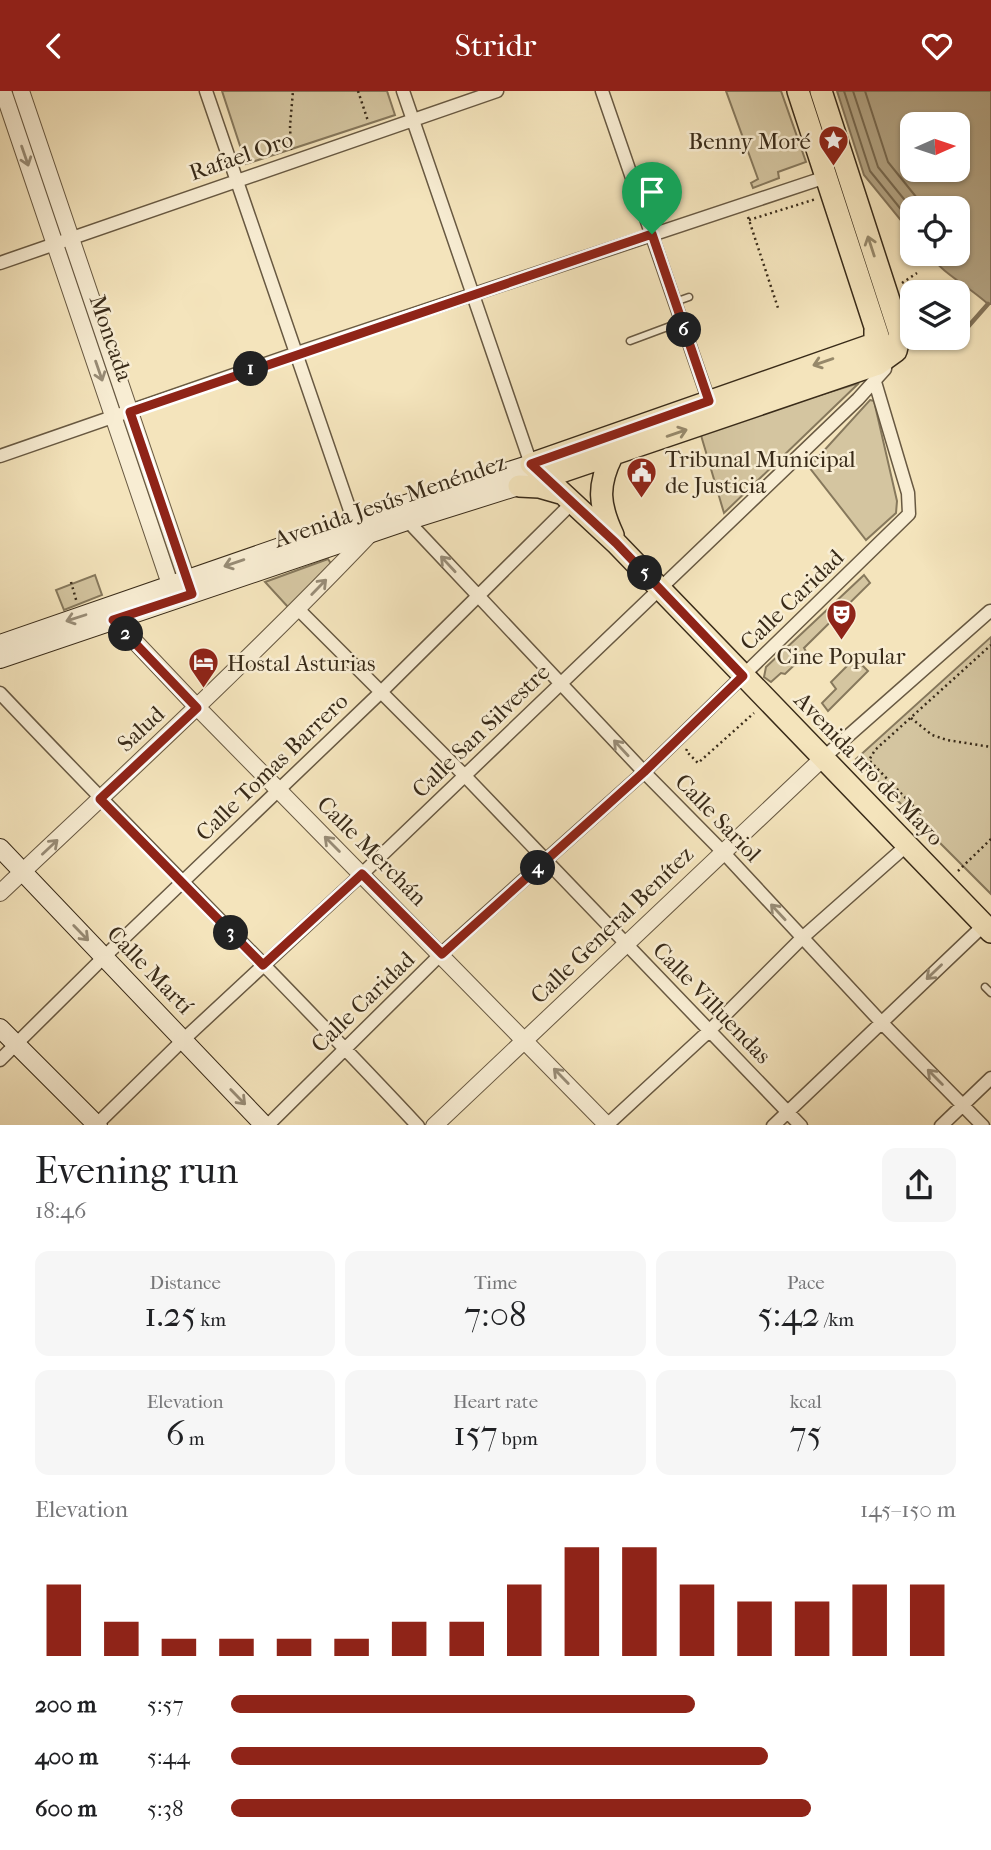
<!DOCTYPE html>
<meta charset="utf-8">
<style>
body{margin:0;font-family:"IM FELL French Canon",serif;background:#f6f6f6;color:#202124;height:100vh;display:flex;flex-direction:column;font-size:26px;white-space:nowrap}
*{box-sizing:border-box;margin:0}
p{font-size:23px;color:#757577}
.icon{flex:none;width:38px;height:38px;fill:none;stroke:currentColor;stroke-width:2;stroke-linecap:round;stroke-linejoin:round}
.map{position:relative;height:1034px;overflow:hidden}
.details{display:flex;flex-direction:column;background:#fff;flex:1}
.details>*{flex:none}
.needle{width:46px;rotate:87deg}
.fabs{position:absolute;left:900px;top:21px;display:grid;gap:14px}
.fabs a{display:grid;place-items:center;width:70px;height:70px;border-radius:14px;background:#fff;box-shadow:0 2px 5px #0004;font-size:35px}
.pin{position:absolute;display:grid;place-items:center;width:60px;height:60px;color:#fff;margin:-72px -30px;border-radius:50% 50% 50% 0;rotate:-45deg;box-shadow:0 0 7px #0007}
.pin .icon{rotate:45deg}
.km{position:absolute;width:35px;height:35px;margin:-18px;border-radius:50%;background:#222;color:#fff;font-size:19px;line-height:35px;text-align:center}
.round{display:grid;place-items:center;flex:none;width:74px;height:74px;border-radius:14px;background:#f6f6f6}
.head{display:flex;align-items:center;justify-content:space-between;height:119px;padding:0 35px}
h1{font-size:38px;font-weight:600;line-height:52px}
.figures{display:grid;grid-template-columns:repeat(3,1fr);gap:10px;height:119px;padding:7px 35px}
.figures div{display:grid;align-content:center;border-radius:14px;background:#f6f6f6;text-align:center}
.figures b{font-size:35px;font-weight:600}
.figures small{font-size:19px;font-weight:400}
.figures p{font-size:19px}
.chart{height:196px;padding:14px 35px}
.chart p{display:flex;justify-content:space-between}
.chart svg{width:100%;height:126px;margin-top:7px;stroke:#8f2418;stroke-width:6}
ul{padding:0 35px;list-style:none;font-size:23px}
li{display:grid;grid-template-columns:112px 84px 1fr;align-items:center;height:52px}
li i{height:18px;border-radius:9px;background:#8f2418}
header{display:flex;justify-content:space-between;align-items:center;height:91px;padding:0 35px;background:#8f2418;color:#fff;font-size:32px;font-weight:600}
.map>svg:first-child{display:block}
</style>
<header><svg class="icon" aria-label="back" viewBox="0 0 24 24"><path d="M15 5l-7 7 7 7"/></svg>Stridr<svg class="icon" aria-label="heart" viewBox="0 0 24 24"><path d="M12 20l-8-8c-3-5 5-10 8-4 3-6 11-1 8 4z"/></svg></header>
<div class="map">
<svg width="991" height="1035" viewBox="0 0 991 1035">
<rect width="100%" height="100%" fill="#f4e4bc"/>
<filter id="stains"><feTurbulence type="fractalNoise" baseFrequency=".00286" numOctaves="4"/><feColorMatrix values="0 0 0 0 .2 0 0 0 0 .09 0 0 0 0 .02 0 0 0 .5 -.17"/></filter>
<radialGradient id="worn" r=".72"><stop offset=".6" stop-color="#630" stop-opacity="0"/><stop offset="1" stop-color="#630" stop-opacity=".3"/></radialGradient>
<!-- green -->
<path fill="#d4c5a0" stroke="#86785c" stroke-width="2" d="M 222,0 L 387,0 L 395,24 L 246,73 Z
M 726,0 L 781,0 L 806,71 L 778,81 L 779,87 L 753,97 L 751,92 L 758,88 Z
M 859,292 L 724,422 L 700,341 Z
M 870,309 L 874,310 L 897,410 L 896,422 L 866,449 L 809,376 Z
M 328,468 L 332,474 L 288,516 L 265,491 Z
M 95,484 L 102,504 L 64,519 L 56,499 Z
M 864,484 L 870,492 L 804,557 L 807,562 L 785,583 L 781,582 L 771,591 L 764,586 L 766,576 Z
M 991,546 L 991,803 L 856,668 Z
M 855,567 L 868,580 L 828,620 L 822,612 L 836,598 L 831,591 Z"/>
<!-- water -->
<path fill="#b4a585" stroke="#83745a" stroke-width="2" fill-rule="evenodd" d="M 837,0 L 991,0 L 991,213 L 988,213 C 968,195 944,183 928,163 L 957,163 L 957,117 L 912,117 L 912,143 L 864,84 ZM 912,33 L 957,33 L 957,79 L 912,79 Z"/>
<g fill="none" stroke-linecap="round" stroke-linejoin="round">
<!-- shore -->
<path stroke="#76684f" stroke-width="2" d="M 844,0 L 870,80 L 912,132
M 853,0 L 878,76 L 912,118
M 865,0 L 888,71 L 925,117"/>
<!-- stream -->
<path stroke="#83745a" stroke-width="4.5" d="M 957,240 L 966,238 L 988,213
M 927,250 L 937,247"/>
<defs>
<path id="service" d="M 675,211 L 689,206
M 630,250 L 681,231
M 985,896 L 991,902"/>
<path id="minor" d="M 206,0 L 354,431
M 403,0 L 531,373
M 602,0 L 709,310
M 0,172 L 497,0
M 0,365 L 297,262 L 826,86
M 404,426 L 644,681 L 723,761 L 881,931 L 983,1035
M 298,518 L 465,685 L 801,1035
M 0,602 C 138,748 281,888 418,1035
M 822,668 L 990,520
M 0,969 L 104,866 L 381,601 L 573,411
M 95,1035 L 183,949 L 362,783 L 858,308 L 885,278 L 886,268
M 267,1035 L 441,863 L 644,681 L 909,423 L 908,402 L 875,291
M 606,1035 L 709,940 L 802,847 L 906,755
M 773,1035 L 984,834
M 941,1035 L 991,987"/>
<path id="tertiary" d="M 3,0 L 174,505
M 21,0 L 190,498
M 106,520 L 197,616 L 608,1035
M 0,802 C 125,684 251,568 370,443
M 434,1035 L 822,668"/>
<path id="secondary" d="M 0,553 L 393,417 L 531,373
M 0,568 L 407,430 L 531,391
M 0,757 L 265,1035
M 0,937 L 98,1035"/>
<path id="primary" d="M 798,0 L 880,251
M 875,239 L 875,251 L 871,254 L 531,373 L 616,452 L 991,841
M 612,365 C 597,395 599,414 613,444
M 546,386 L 878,273 L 896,260 L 900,243 L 821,0
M 519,395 L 539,396 L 560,402"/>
</defs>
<!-- service casing -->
<use href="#service" stroke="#685942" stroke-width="9"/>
<!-- minor casing -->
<use href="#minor" stroke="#685942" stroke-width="15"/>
<!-- tertiary casing -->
<use href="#tertiary" stroke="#685942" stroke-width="18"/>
<!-- secondary casing -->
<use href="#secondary" stroke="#392b19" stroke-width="20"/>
<!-- primary casing -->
<use href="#primary" stroke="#392b19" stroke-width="24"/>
<!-- path -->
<path stroke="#392b19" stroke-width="2.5" stroke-dasharray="2 3.5" stroke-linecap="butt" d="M 358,0 L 368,30
M 291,59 L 290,35 L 293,0
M 748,126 L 779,220
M 749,129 L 816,108
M 902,192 L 917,182
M 71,491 L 77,512
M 911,627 L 932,644 L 947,649 L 991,656
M 687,658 L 686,660 L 698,672 L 754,622
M 921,723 L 869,669 L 875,659 L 991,554
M 958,780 L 991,748"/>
<!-- service -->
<use href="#service" stroke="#f8edd3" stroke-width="6"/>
<!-- minor -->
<use href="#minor" stroke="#f8edd3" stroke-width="12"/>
<!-- tertiary -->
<use href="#tertiary" stroke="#f8edd3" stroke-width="16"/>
<!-- secondary -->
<use href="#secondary" stroke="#f8edd3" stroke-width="18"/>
<!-- primary -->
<use href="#primary" stroke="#f4e4bc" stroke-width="21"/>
</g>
<!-- one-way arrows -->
<defs><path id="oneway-shaft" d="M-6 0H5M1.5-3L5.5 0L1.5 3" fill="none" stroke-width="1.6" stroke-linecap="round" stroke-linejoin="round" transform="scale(1.75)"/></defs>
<g stroke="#988c76">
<use href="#oneway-shaft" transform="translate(25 65) rotate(71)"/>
<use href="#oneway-shaft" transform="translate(99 280) rotate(71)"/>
<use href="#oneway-shaft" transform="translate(234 472) rotate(161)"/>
<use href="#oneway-shaft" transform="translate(448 473) rotate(-133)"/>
<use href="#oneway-shaft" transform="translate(319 496) rotate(-46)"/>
<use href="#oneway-shaft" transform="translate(76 527) rotate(162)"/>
<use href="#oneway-shaft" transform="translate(621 657) rotate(-133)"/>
<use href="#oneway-shaft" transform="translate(332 753) rotate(-135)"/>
<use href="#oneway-shaft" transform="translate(50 756) rotate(-43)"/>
<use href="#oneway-shaft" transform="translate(778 821) rotate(-133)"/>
<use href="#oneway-shaft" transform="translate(81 842) rotate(46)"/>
<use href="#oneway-shaft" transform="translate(934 881) rotate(136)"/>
<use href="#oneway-shaft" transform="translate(561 985) rotate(-134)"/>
<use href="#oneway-shaft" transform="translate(935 986) rotate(-135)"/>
<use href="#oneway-shaft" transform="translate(238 1006) rotate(46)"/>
</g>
<g stroke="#96886a">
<use href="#oneway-shaft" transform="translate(871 155) rotate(-108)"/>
<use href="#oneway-shaft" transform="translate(823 271) rotate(161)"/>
<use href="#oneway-shaft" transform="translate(677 342) rotate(-19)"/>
</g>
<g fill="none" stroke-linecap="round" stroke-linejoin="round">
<defs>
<path id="route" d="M 652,143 L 709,310 L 531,373 L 616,452 L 743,585 L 644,681 L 442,863 L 362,783 L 263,874 L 100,708 L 197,617 L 113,529 L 192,503 L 130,321 Z"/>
</defs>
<!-- route casing -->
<use href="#route" stroke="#fff" stroke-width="14"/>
<!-- route -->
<use href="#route" stroke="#8f2418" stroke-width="9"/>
</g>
<!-- icons -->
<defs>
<symbol id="sight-pin" viewBox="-11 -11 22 30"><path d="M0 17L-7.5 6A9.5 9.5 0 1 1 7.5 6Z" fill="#8f2418" stroke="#f8edd3"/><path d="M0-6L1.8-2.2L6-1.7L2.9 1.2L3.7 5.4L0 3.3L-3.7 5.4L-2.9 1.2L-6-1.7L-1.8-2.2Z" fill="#fff"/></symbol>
<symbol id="civic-pin" viewBox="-11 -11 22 30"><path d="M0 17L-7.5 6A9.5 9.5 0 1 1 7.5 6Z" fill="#8f2418" stroke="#f8edd3"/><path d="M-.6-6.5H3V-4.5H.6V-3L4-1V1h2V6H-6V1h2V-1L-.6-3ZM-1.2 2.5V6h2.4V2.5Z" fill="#fff"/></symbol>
<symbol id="theatre-pin" viewBox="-11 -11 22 30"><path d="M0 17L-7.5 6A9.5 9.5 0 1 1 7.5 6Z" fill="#8f2418" stroke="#f8edd3"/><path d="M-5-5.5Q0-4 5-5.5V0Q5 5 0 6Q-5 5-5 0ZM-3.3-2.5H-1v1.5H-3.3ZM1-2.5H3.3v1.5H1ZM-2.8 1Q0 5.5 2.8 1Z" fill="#fff"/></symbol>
<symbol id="hotel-pin" viewBox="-11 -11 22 30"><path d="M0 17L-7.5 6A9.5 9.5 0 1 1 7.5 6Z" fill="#8f2418" stroke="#f8edd3"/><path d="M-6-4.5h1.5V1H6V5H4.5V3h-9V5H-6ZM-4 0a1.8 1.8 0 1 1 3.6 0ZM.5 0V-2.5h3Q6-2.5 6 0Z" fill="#fff"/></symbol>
</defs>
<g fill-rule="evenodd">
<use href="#sight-pin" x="816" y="32" width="35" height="47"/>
<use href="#civic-pin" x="624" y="364" width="35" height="47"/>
<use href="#theatre-pin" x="824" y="506" width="35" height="47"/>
<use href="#hotel-pin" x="186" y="554" width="35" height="47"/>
</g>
<g text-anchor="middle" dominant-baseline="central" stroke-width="5" stroke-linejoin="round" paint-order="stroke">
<!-- poi labels -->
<g font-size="23" fill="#392b19" stroke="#f8edd3" text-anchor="start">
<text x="811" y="50" text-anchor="end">Benny Moré</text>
<text x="665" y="368">Tribunal Municipal<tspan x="665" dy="26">de Justicia</tspan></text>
<text x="841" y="565" text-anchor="middle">Cine Popular</text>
<text x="227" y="572">Hostal Asturias</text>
</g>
<!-- street labels -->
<g font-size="23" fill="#392b19" stroke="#f8edd3">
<text transform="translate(241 65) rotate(-19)">Rafael Oro</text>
<text transform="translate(111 247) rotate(71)">Moncada</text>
<text transform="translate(390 410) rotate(-19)">Avenida Jesús Menéndez</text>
<text transform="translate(792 509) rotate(-44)">Calle Caridad</text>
<text transform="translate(141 638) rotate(-43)">Salud</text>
<text transform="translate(481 640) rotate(-44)">Calle San Silvestre</text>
<text transform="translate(272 676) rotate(-44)">Calle Tomas Barrero</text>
<text transform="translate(869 678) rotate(46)">Avenida 1ro de Mayo</text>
<text transform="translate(718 727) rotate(46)">Calle Sariol</text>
<text transform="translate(372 760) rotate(45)">Calle Merchán</text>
<text transform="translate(612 834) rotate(-44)">Calle General Benítez</text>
<text transform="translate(150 879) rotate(46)">Calle Martí</text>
<text transform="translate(363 911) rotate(-44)">Calle Caridad</text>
<text transform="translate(712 912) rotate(46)">Calle Villuendas</text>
</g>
</g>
<rect width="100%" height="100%" filter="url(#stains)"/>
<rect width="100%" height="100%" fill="url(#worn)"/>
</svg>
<div class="fabs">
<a><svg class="needle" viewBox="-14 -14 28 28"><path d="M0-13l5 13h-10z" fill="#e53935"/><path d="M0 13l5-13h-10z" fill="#757577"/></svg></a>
<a><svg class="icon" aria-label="locate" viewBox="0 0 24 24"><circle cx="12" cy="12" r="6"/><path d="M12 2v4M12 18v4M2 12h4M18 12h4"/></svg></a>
<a><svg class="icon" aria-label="layers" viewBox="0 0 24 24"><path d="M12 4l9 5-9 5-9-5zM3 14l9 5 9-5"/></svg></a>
</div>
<div class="pin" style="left:652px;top:143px;background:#1e9e55"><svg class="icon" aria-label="arrive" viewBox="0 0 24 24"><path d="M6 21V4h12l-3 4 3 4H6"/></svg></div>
<b class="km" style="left:251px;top:278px">1</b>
<b class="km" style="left:126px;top:543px">2</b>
<b class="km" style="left:231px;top:842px">3</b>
<b class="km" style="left:538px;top:777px">4</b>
<b class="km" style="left:645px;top:482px">5</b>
<b class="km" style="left:684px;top:239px">6</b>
</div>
<section class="details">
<div class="head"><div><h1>Evening run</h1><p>18:46</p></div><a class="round"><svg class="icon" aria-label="share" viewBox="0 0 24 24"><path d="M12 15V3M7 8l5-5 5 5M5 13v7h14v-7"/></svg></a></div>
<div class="figures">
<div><p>Distance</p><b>1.25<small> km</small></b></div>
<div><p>Time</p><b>7:08</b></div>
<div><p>Pace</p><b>5:42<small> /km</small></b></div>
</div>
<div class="figures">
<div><p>Elevation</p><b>6<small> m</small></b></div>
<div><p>Heart rate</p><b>157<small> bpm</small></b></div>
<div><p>kcal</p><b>75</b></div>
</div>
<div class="chart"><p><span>Elevation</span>145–150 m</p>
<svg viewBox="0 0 160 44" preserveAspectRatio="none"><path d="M5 44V19M15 44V32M25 44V38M35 44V38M45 44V38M55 44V38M65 44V32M75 44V32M85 44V19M95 44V6M105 44V6M115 44V19M125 44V25M135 44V25M145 44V19M155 44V19"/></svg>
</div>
<ul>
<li><b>200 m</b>5:57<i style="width:64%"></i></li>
<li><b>400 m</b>5:44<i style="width:74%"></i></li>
<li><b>600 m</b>5:38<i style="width:80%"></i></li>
</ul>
</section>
